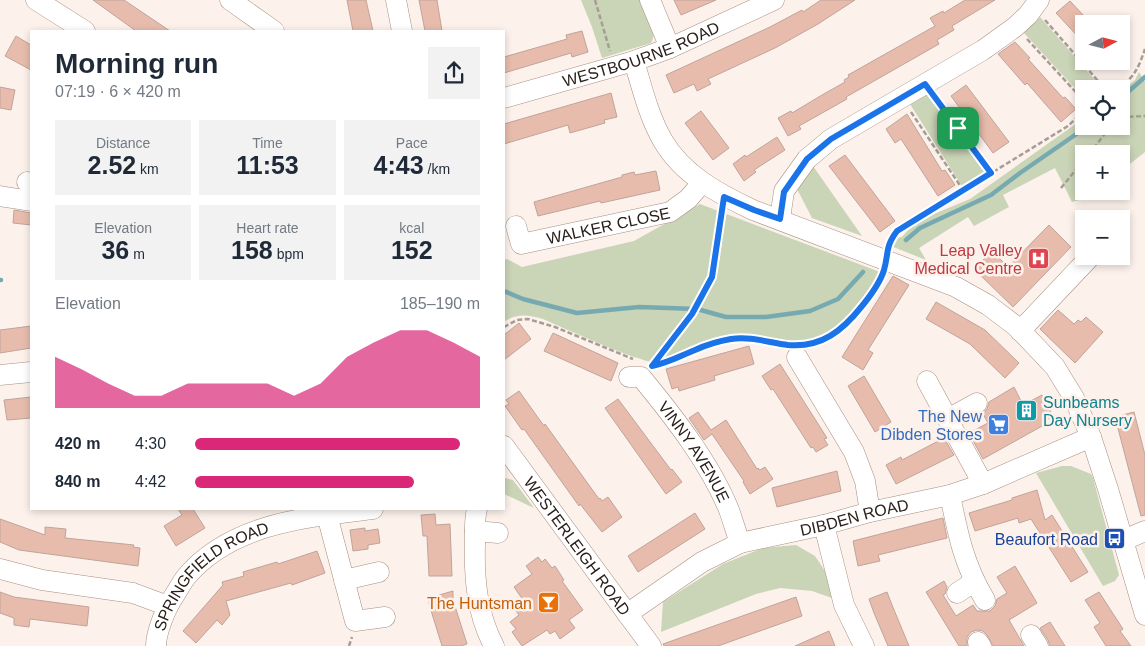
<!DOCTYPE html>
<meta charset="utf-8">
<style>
body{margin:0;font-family:Helvetica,sans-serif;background:#f2f2f3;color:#1f2937;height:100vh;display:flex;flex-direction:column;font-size:19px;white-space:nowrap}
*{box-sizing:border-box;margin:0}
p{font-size:16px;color:#747a83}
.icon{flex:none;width:28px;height:28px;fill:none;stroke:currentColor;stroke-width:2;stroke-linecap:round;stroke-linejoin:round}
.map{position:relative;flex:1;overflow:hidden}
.panel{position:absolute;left:30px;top:30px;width:475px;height:480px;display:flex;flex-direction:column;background:#fff;border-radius:0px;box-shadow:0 2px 8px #0003}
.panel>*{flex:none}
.needle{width:32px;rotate:83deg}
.controls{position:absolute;left:1075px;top:15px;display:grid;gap:10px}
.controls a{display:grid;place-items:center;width:55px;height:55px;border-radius:0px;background:#fff;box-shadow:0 2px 8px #0003;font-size:25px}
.pin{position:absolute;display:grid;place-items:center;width:42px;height:42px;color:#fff;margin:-21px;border-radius:10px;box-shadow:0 2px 8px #0006}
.round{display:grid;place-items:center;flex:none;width:52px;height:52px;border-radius:0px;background:#f2f2f3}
.head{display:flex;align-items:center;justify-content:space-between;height:85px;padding:0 25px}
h1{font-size:28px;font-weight:700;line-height:38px}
.figures{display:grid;grid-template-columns:repeat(3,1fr);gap:8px;height:85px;padding:5px 25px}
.figures div{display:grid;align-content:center;border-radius:0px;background:#f2f2f3;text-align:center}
.figures b{font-size:25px;font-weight:700}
.figures small{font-size:14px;font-weight:400}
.figures p{font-size:14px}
.chart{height:140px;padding:10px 25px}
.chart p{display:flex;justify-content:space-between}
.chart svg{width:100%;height:90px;margin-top:5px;fill:#db2777;opacity:.7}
ul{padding:0 25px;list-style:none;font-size:16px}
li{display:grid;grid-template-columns:80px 60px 1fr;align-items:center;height:38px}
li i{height:12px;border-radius:6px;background:#db2777}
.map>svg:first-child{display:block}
</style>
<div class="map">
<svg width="1145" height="646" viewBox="0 0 1145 646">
<rect width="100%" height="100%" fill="#fcf1eb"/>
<!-- green -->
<path fill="#cad4b7" d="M 581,0 L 642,0 C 648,14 659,29 651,43 L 602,58 L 592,27 Z
M 1040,17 L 1102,88 L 1102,89 L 1084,89 L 1084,98 L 1024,33 Z
M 1139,72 L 1145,82 L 1145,152 L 1121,171 L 1121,154 L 1084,154 L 1084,191 L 1095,191 L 1086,198 L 1072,202 L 1055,168 L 1003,195 L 1009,207 L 974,226 L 968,217 L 919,248 L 926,260 L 891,246 L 891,242 L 896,238 L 902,237 L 909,229 L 934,214 L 970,199 L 1084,118 L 1084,126 L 1121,126 L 1121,91 L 1135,80 Z
M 928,92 L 988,173 L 963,188 L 910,104 Z
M 813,166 L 862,236 L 812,218 L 796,187 Z
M 700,204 L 880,272 C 861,307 833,345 788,341 C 764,338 746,332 720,337 C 712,339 703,342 695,345 C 682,351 668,363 653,362 C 647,362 640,358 634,357 C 603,346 573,332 543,319 C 528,315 517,313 504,322 L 504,260 L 507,259 L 522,267 L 634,241 Z
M 1062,466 L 1071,466 L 1091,474 L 1093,478 L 1119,575 L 1115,581 L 1103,586 L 1036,473 Z
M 505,478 L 513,480 L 534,508 L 504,494 L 504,479 Z
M 796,545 L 815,556 L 825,571 L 832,598 L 812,591 L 780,588 L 756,594 L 661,632 L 663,602 L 723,564 L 763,548 Z"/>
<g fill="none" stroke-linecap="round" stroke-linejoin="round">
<!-- stream -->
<path stroke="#77aab0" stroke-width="4.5" d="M 1121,98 L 1145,77
M 906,240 L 920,228 L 991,195 L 1020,173 L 1088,126
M 0,280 L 1,280
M 504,291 L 523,299 L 577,313 L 639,307 L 697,309 L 726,317 L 766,317 L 810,311 L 838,299 L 863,272"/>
</g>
<!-- building -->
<path fill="#e7bcac" stroke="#c0a49a" d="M 93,0 L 124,0 L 170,31 L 136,31 Z
M 347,0 L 366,0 L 373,31 L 353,31 Z
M 419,0 L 437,0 L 442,31 L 425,31 Z
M 674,0 L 716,0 L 681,15 Z
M 821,0 L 855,0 L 818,24 L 775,48 L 708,79 L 711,84 L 697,91 L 694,84 L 674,93 L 666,75 L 770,27 L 802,10 L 803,12 Z
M 965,0 L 995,0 L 952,26 L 954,30 L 937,40 L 939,44 L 846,97 L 847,99 L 799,126 L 801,129 L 788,136 L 778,118 L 791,111 L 792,113 L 822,95 L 845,82 L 844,80 L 849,77 L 848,75 L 935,26 L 930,18 L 943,11 L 944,13 Z
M 1070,1 L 1084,16 L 1084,43 L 1056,13 Z
M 582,31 L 588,52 L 572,57 L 571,53 L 504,73 L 504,57 L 567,39 L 566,35 Z
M 16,36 L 31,45 L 31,70 L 5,56 Z
M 1015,42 L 1030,58 L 1028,59 L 1063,98 L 1065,97 L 1076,109 L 1061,122 L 1027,83 L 1025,85 L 998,54 Z
M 966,85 L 1009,142 L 993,153 L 951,96 Z
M 0,87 L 15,90 L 11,110 L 0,108 Z
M 611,93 L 617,117 L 604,120 L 605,123 L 570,133 L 568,125 L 504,144 L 504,124 Z
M 701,111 L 729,148 L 713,160 L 685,123 Z
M 907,114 L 942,171 L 945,170 L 955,185 L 938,196 L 901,139 L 895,143 L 886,129 Z
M 777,137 L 785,150 L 754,170 L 756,172 L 744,181 L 733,164 L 745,155 L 746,157 Z
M 845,155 L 895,221 L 880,232 L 829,166 Z
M 656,171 L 660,190 L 601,203 L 600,201 L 538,216 L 534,202 L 622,177 L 622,175 L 634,172 L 635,175 Z
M 14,210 L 31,213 L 31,225 L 13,223 Z
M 1049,225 L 1071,247 L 1013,307 L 974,269 L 992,251 L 1008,267 Z
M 893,276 L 909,285 L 868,350 L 873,353 L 863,370 L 842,357 Z
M 936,302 L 985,330 L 1019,363 L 1005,378 L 970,344 L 926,319 Z
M 1058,310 L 1074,324 L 1078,320 L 1081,322 L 1086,317 L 1103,332 L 1075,363 L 1040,329 Z
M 519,323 L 531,339 L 504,360 L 504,335 Z
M 31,326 L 31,348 L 0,353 L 0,330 Z
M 553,333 L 618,363 L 611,381 L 544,351 Z
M 749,346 L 754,364 L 714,376 L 715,380 L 679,391 L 678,387 L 672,389 L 666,369 Z
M 780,364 L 827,438 L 824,439 L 828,445 L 816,452 L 813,447 L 811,448 L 773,389 L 771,390 L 762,376 Z
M 864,376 L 891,422 L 875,432 L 848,386 Z
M 1014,387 L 1023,405 L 1042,395 L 1053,416 L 1043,422 L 1044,425 L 983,459 L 969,433 L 988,423 L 983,414 L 987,409 L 989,402 Z
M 519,391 L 544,426 L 545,424 L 599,499 L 600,498 L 602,501 L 608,497 L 622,517 L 602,532 L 580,504 L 579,506 L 524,429 L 522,430 L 505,406 L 509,404 L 506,400 Z
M 31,397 L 31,418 L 7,420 L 4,400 Z
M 618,399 L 671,470 L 672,469 L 682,482 L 666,494 L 605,408 Z
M 698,412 L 711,430 L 726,420 L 757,469 L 758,468 L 760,470 L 765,467 L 773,479 L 750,494 L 743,482 L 744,481 L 712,434 L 704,440 L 689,418 Z
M 1134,412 L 1145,455 L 1145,515 L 1141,516 L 1115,417 Z
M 944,438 L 954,455 L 896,484 L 886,465 L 901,457 L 902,460 Z
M 837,471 L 841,491 L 777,507 L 772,488 Z
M 1037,490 L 1045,520 L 1052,515 L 1088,572 L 1071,582 L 1031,519 L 1019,523 L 1018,518 L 975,531 L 969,513 L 1012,500 L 1012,498 Z
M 178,509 L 193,509 L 205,528 L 176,546 L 164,526 L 182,515 Z
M 695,513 L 705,529 L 638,572 L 628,556 Z
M 435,514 L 436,525 L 450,524 L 452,576 L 429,576 L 427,536 L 423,536 L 421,515 Z
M 943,518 L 947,538 L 878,555 L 880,561 L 858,566 L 853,541 Z
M 0,519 L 45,535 L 45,527 L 66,529 L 65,538 L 134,545 L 133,547 L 140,548 L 138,566 L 19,550 L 0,542 Z
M 365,528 L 365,531 L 378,529 L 380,543 L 368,545 L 368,549 L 353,551 L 350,530 Z
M 317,551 L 325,573 L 292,585 L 291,583 L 226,601 L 230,615 L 222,625 L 217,620 L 196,643 L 183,631 L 223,585 L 222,582 L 244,576 L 243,572 L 277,562 L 278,564 Z
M 538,557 L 542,562 L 545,559 L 552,568 L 555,566 L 564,580 L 562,581 L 583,610 L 569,620 L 575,628 L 560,639 L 555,631 L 550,634 L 547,630 L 522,646 L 512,632 L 516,629 L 510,622 L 519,615 L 513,607 L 523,600 L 514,587 L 532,574 L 526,566 Z
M 1015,566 L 1037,603 L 1009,620 L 1024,646 L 993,646 L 987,635 L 983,631 L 977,630 L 971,632 L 967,637 L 967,646 L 959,646 L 926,592 L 944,581 L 947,587 L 945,594 L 943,595 L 956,616 L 973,605 L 977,611 L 990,611 L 995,606 L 997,599 L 1007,593 L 997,577 Z
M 453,591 L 453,600 L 467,644 L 460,646 L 442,646 L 429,604 L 429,598 Z
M 0,592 L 14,597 L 89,607 L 87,626 L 30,619 L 29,627 L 14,625 L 14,618 L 0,613 Z
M 887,592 L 892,605 L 909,646 L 888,646 L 874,613 L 869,599 Z
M 1099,592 L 1123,629 L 1120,631 L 1131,646 L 1106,646 L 1094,627 L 1100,623 L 1085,600 Z
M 796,597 L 802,616 L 718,646 L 664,646 L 663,644 Z
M 1050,622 L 1065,646 L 1050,646 L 1048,640 L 1040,628 Z
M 829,631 L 835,646 L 795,646 Z"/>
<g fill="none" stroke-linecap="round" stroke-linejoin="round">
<defs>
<g id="minor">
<path d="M 36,0 L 85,31"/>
<path d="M 230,0 L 274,31"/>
<path d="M 396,0 L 402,31"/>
<path d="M 650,0 L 670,48"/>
<path d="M 634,61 C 642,88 649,117 663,141 C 683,175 719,194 753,210 L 956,287 L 988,305 L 1017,327 L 1055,367 L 1074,398 L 1091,437 L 1108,489 L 1145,615"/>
<path id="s1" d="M 504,98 L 634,61 L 670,48 L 774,0"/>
<path d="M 27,182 L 31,183"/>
<path d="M 0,196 L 31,201"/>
<path d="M 780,219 L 784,191 L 807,159 L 831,139 L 983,50 L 1015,27 L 1028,15 L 1039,0"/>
<path id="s2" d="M 516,226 L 521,244 L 670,212 L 688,199 L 702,183"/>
<path d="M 1020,331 L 1091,256"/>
<path d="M 797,357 L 854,452 L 865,481 L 870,512"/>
<path d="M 0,375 L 31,372"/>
<path id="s3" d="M 629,377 L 641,377 C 673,416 710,463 729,510 C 733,521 736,532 740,543"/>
<path d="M 927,381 L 983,484"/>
<path d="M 948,419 L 977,403"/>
<path id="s4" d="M 504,446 L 651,646"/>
<path d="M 950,495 C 958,535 964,565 985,600"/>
<path d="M 477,509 C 474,520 475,532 475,544 C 474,579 477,614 494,646"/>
<path d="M 327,515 L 355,621 L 385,617"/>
<path d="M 824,525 L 844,605 L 864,646"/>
<path d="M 475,531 L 498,533"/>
<path d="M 1124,540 L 1145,531"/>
<path d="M 0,569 L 42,580 L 133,593 L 168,606"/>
<path d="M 344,580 L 379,572"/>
<path d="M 957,593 L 974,582"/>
<path id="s5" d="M 627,614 L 702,562 L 740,543 L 824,525 L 870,512 L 950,495 L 983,484 L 1091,437"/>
<path d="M 1031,635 L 1038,646"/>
<path d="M 978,642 L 981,646"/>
<path id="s6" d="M 156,646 C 156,632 166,608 174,596 C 178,590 182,582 186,577 C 231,523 308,517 373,509"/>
</g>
</defs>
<!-- minor casing -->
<use href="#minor" stroke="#a88f81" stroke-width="21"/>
<!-- path -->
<path stroke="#a79d97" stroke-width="2.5" stroke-dasharray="5 2.5" stroke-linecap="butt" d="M 595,0 L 610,51
M 1045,20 L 1105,89
M 1027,39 L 1084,101
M 1118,89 C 1135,76 1138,69 1145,49
M 936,98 L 991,173
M 911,112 L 963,190
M 1121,117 L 1145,116
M 1089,154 L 1111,126
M 1061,188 L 1084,160
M 889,243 L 897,231 L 1068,126 L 1084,111
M 504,327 L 517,320 L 528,319 L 555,327 L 633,359
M 809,343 C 841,339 868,305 881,277
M 653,366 L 692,314 L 712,277 L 722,213
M 654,366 C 670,363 683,354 698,349 C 731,336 751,338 786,344
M 349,646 L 352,637"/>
<!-- minor -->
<use href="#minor" stroke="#fff" stroke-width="20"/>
</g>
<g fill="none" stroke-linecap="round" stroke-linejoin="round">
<defs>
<path id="route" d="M 925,84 L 991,173 L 897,231 C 885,247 889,252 884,270 C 880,283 871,295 862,306 C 843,330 822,348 788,345 C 770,343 751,336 731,339 C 719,341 706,345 695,350 C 680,356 668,363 652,366 L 692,314 L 712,277 L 724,197 L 754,210 L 780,219 L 784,192 L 807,159 L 831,139 Z"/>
</defs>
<!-- route casing -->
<use href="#route" stroke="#fff" stroke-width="10"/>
<!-- route -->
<use href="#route" stroke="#1a73e8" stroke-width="6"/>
</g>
<!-- icons -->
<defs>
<symbol id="hospital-square" viewBox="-11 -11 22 22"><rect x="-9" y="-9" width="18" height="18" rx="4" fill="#e0444e" stroke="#fcf1eb"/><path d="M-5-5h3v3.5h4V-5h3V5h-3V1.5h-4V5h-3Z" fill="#fff"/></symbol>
<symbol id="building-square" viewBox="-11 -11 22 22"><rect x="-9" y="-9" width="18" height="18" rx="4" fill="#0f9aa8" stroke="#fcf1eb"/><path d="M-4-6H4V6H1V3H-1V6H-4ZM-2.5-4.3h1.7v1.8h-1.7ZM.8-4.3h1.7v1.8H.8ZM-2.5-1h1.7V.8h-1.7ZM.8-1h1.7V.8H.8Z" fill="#fff"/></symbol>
<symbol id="supermarket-square" viewBox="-11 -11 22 22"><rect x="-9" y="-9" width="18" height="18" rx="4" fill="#3f7fe0" stroke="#fcf1eb"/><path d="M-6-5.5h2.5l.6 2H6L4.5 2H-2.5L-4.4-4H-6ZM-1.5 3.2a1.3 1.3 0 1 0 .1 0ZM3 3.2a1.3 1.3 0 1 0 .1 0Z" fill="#fff"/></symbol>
<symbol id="bus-square" viewBox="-11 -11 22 22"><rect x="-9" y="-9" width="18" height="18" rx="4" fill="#1a4fb4" stroke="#fcf1eb"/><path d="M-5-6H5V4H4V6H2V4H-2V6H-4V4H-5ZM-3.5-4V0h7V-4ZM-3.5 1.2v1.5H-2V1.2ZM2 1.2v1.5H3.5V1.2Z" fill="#fff"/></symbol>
<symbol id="bar-square" viewBox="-11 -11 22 22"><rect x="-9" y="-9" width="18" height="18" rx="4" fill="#e8710a" stroke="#fcf1eb"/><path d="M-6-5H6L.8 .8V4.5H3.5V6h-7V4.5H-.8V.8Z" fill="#fff"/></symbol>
</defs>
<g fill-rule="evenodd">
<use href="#hospital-square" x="1026" y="246" width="25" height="25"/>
<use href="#building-square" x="1014" y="398" width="25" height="25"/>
<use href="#supermarket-square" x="986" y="412" width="25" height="25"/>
<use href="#bus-square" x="1102" y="526" width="25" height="25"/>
<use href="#bar-square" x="536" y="590" width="25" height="25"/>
</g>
<g text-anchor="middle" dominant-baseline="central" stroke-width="5" stroke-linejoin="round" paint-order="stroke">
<!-- street labels -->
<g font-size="16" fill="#2a201b" stroke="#fcf1eb">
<text stroke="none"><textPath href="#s1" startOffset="144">WESTBOURNE ROAD</textPath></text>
<text stroke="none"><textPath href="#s2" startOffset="108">WALKER CLOSE</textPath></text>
<text stroke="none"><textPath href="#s3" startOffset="104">VINNY AVENUE</textPath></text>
<text stroke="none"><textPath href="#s5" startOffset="251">DIBDEN ROAD</textPath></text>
<text stroke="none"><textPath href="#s4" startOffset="124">WESTERLEIGH ROAD</textPath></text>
<text stroke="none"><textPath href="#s6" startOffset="95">SPRINGFIELD ROAD</textPath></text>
</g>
<!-- health labels -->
<g font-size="16" fill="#be3a42" stroke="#fcf1eb" text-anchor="end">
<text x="1022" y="250">Leap Valley<tspan x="1022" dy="18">Medical Centre</tspan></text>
</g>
<!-- culture labels -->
<g font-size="16" fill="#0d838f" stroke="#fcf1eb" text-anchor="start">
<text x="1043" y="402">Sunbeams<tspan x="1043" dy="18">Day Nursery</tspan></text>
</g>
<!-- shop labels -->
<g font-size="16" fill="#366cbe" stroke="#fcf1eb" text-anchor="end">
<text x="982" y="416">The New<tspan x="982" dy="18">Dibden Stores</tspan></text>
</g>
<!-- transit labels -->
<g font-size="16" fill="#164399" stroke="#fcf1eb" text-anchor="end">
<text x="1098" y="539">Beaufort Road</text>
</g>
<!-- food labels -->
<g font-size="16" fill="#c56008" stroke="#fcf1eb" text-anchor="end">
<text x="532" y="603">The Huntsman</text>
</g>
</g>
</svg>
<div class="controls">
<a><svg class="needle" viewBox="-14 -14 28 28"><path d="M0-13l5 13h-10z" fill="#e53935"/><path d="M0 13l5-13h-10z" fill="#747a83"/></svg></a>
<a><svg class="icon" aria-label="locate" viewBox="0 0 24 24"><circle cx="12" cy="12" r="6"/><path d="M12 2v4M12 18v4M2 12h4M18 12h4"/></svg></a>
<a>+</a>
<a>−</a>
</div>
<div class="pin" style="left:958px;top:128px;background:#1e9e55"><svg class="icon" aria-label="arrive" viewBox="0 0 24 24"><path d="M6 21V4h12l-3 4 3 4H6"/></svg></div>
<section class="panel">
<div class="head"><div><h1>Morning run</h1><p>07:19 · 6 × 420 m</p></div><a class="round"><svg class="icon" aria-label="share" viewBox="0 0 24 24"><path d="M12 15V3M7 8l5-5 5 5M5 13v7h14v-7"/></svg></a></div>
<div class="figures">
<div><p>Distance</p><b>2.52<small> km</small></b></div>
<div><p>Time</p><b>11:53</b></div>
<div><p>Pace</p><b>4:43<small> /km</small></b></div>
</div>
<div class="figures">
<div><p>Elevation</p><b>36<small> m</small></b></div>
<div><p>Heart rate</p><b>158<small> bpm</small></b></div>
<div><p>kcal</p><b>152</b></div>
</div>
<div class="chart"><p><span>Elevation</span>185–190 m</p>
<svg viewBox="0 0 160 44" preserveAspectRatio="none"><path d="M0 44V19L10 25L20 32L30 38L40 38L50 32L60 32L70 32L80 32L90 38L100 32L110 19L120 12L130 6L140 6L150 12L160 19V44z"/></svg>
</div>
<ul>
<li><b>420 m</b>4:30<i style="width:93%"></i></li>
<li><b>840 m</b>4:42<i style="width:77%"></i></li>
</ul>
</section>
</div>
